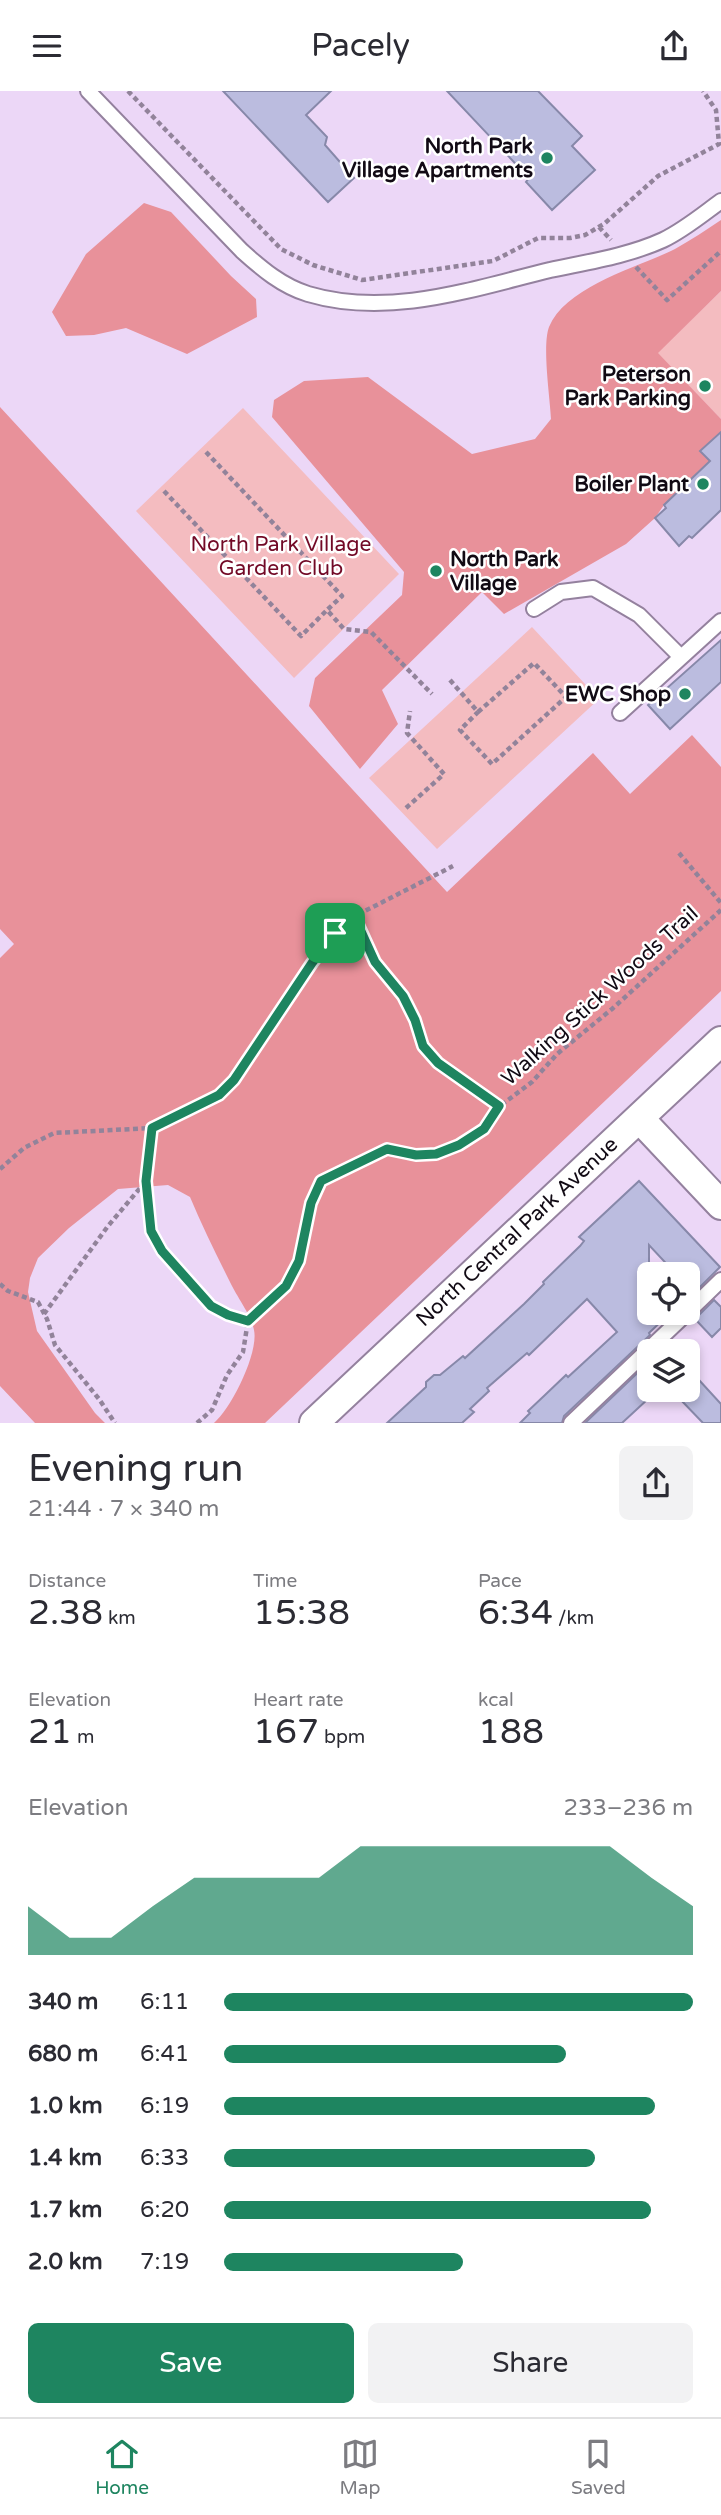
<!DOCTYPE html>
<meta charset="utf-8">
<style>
body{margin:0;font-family:"Varela Round",sans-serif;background:#f2f2f3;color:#2b2b33;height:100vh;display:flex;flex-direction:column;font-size:26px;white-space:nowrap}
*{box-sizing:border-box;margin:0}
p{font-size:23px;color:#7c7c81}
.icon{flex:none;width:38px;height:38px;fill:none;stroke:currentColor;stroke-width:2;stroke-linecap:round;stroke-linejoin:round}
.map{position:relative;height:1332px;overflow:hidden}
.drawer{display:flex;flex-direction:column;background:#fff;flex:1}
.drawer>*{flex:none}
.controls{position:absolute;left:637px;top:1171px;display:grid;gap:14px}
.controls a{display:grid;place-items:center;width:63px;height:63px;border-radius:10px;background:#fff;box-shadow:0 4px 10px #0003;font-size:35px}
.pin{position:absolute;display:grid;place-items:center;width:60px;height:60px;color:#fff;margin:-30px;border-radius:14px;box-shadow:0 4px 10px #0006}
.round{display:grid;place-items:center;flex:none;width:74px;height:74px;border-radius:10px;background:#f2f2f3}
.headline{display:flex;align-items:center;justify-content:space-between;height:119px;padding:0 28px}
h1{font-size:38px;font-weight:600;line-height:52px}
.figures{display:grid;grid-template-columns:repeat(3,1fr);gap:10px;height:119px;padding:7px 28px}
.figures div{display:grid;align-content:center}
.figures b{font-size:35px;font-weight:600}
.figures small{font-size:19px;font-weight:400}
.figures p{font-size:19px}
.chart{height:196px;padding:14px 28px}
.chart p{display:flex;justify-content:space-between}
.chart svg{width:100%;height:126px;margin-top:7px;fill:#1e8560;opacity:.7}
.primary-button{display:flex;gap:14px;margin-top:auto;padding:14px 28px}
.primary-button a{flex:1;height:80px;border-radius:10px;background:#1e8560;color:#fff;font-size:28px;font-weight:600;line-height:80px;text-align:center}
.primary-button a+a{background:#f2f2f3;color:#2b2b33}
ul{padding:0 28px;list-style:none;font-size:23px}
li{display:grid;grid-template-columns:112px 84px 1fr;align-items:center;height:52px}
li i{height:18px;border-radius:9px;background:#1e8560}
header{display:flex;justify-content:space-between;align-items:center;height:91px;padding:0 28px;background:#fff;font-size:32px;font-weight:600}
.menu{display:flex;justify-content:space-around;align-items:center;height:98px;border-top:2px solid #e1e1e2;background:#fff;font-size:19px;color:#7c7c81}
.menu a{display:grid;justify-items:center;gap:4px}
.menu .active{color:#1e8560}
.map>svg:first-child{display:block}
</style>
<header><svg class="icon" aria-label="menu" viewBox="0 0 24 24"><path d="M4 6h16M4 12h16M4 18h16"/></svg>Pacely<svg class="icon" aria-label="share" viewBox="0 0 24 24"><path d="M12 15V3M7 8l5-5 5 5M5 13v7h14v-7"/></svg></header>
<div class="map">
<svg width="721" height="1332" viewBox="0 0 721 1332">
<rect width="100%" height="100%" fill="#ecd7f7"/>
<!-- green -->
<path fill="#f4bcc0" d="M 721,200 L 721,328 L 657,262 Z
M 243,317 L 399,483 L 294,587 L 136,420 Z
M 532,536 L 599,608 L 437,758 L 369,687 Z"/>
<!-- forest -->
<path fill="#e8919a" d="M 144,112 L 171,121 L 231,185 L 256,208 L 257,226 L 187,263 L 126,237 L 94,244 L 66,245 L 52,221 L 86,163 Z
M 721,129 L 721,200 L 658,262 L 721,328 L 721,341 L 700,360 L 710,370 L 664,414 L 655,427 L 626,453 L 504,523 L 482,501 L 382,599 L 398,633 L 360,678 L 309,615 L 315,587 L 402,504 L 404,481 L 272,326 L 274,309 L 304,290 L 368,286 L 472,363 L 535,348 L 551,328 C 550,306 542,255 549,236 C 566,195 639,176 675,158 C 691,149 706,139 721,129 Z
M 0,316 L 447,801 L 593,662 L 630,703 L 692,644 L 721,676 L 721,900 L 265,1332 L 214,1332 C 231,1318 259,1262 254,1239 C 252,1226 238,1207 232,1195 C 217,1165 203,1137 190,1106 L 168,1094 L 118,1098 L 69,1137 L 38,1167 L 30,1187 L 28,1201 L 37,1240 L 95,1322 L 105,1332 L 35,1332 L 0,1295 L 0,867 L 14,853 L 0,838 Z"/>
<!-- building -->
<path fill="#bbbcdf" stroke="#8788a9" stroke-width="2" d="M 223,0 L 331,0 L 306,24 L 327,46 L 325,54 L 354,87 L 328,111 Z
M 447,0 L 538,0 L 582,45 L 572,55 L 595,79 L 552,119 L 526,91 L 529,87 Z
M 721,341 L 721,419 L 692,447 L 689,445 L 679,455 L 655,427 L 666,417 L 664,414 L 710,370 L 700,360 Z
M 721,549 L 721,591 L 670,638 L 648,614 Z
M 639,1090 L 720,1176 L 688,1208 L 688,1183 L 676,1183 L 649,1154 L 649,1222 L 670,1222 L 649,1242 L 650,1244 L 564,1325 L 562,1332 L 520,1332 L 530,1322 L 528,1320 L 545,1304 L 566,1284 L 568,1286 L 617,1241 L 587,1208 L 529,1264 L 527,1262 L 487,1297 L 489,1300 L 470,1318 L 474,1321 L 462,1332 L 387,1332 L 426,1296 L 426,1291 L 434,1284 L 440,1284 L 463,1265 L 465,1267 L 524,1213 L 544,1193 L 543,1191 L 580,1155 L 584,1150 L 579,1146 Z
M 714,1209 L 721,1216 L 721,1237 L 712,1246 L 695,1228 Z
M 649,1271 L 649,1307 L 622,1332 L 585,1332 Z
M 699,1289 L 721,1313 L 721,1332 L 703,1332 L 679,1307 Z"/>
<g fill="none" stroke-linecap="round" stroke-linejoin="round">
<defs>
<path id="service" d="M 88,0 L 242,160 C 262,178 282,195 308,203 C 389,227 472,198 550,179 C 587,171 628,165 663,149 C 684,139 703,123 721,110
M 534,518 L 561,501 L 593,497 L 639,524 L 681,566
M 620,622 L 721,530
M 688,1221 L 721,1189
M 571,1332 L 687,1222"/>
<path id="minor" d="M 639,1027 L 721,1114
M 314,1332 L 721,950"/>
</defs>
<!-- service casing -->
<use href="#service" stroke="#94819e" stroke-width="18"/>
<!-- minor casing -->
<use href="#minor" stroke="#94819e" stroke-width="32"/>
<!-- path -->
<path stroke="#92839a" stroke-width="4.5" stroke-dasharray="5 3.5" stroke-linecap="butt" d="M 128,0 L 281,158 L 313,174 L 362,189 L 493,170 L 538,147 L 570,147 L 585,144 L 604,133 L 658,85 L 719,53 L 716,19 L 703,0
M 599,136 L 611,149
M 636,176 L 667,209 L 721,160
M 206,361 L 342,505 L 327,519 L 344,538 L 371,541 L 432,603
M 164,400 L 301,545 L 327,519
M 450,589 L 478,621 L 534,572 L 566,606 L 492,673 L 460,639 L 478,621
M 406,717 L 444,683 L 407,642 L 410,620
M 679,762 L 721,812
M 355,827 L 375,871 L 403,905 L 415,929 L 423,955 L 438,972 L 500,1015 L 532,991 L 557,963 L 612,918 L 721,819
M 152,1037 L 146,1090 L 151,1140 L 162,1160 L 211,1215 L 228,1224 L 248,1230 L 286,1195 L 299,1170 L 311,1112 L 321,1090 L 387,1058 L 416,1064 L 436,1064 L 459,1054 L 484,1038 L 500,1015
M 0,1078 L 24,1057 L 54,1042 L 152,1037 L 219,1004 L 234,989 L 259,954 L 312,871 L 335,842 L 365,820 L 453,775
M 0,1193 L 8,1200 L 38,1211 L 47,1228 L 55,1254 L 99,1308 L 115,1332
M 44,1223 L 108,1135 L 146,1090
M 197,1332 L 212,1319 L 227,1284 L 243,1261 L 248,1230"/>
<!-- service -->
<use href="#service" stroke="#fff" stroke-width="14"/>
<!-- minor -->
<use href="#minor" stroke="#fff" stroke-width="28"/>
</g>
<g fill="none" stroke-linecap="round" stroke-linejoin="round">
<defs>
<path id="route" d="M 355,827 L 375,871 L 403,905 L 415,929 L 423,955 L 438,972 L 499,1015 L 484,1038 L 459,1054 L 436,1063 L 416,1064 L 387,1058 L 321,1090 L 311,1112 L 299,1170 L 286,1195 L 248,1230 L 228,1224 L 211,1215 L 162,1160 L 151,1140 L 146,1090 L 152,1037 L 219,1004 L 234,989 L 312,872 L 335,842 Z"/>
</defs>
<!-- route casing -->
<use href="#route" stroke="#fff" stroke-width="14"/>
<!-- route -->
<use href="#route" stroke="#1e8560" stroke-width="9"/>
</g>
<!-- markers -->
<g fill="#1e8560" stroke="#fff" stroke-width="2.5">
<circle cx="547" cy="67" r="7"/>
<circle cx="705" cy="295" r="7"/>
<circle cx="703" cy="393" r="7"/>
<circle cx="436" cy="480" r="7"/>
<circle cx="685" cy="603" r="7"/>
</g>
<g text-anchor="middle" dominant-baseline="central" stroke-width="5" stroke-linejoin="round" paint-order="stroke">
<!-- poi labels -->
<g font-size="21" font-weight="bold" fill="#110a14" stroke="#fff" text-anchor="end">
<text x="533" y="55">North Park<tspan x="533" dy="24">Village Apartments</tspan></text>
<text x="691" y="283">Peterson<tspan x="691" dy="24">Park Parking</tspan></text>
<text x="689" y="393">Boiler Plant</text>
<text x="450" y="468" text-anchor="start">North Park<tspan x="450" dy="24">Village</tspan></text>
<text x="671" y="603">EWC Shop</text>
</g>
<!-- park labels -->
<g font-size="21" fill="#720926" stroke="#fff">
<text x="281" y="453">North Park Village<tspan x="281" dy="24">Garden Club</tspan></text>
</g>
<!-- street labels -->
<g font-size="21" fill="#110a14" stroke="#fff">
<text transform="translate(600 905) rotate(-42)">Walking Stick Woods Trail</text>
<text transform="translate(517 1141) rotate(-43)">North Central Park Avenue</text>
</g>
</g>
</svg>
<div class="controls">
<a><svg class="icon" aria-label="locate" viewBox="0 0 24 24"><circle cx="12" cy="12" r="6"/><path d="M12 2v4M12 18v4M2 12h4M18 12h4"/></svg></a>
<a><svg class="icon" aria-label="layers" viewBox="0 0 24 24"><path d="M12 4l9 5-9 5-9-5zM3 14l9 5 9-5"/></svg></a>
</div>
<div class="pin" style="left:335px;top:842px;background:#1e9e55"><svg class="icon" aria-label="arrive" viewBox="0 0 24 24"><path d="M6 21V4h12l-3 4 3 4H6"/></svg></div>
</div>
<section class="drawer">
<div class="headline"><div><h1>Evening run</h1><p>21:44 · 7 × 340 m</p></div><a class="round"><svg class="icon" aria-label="share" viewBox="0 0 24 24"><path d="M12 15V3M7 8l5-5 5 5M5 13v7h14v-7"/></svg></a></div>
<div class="figures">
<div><p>Distance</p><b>2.38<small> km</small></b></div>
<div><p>Time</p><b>15:38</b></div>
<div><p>Pace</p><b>6:34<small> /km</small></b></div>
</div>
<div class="figures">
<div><p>Elevation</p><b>21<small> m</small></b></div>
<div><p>Heart rate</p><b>167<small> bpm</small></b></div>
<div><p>kcal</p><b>188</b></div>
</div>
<div class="chart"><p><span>Elevation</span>233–236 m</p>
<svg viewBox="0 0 160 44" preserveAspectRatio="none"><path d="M0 44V27L10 38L20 38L30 27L40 17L50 17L60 17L70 17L80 6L90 6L100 6L110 6L120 6L130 6L140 6L150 17L160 27V44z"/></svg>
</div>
<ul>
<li><b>340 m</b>6:11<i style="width:100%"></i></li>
<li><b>680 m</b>6:41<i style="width:73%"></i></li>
<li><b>1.0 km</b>6:19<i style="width:92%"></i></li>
<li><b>1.4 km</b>6:33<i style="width:79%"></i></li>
<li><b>1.7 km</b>6:20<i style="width:91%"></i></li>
<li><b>2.0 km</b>7:19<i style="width:51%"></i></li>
</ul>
<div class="primary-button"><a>Save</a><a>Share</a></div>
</section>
<nav class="menu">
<a class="active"><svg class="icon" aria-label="home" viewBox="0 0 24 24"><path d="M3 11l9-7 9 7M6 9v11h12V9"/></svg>Home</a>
<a><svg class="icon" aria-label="map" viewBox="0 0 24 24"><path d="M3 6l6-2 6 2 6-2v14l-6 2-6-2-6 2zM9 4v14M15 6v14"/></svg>Map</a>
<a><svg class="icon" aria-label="saved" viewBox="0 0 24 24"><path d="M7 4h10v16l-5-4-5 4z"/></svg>Saved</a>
</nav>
